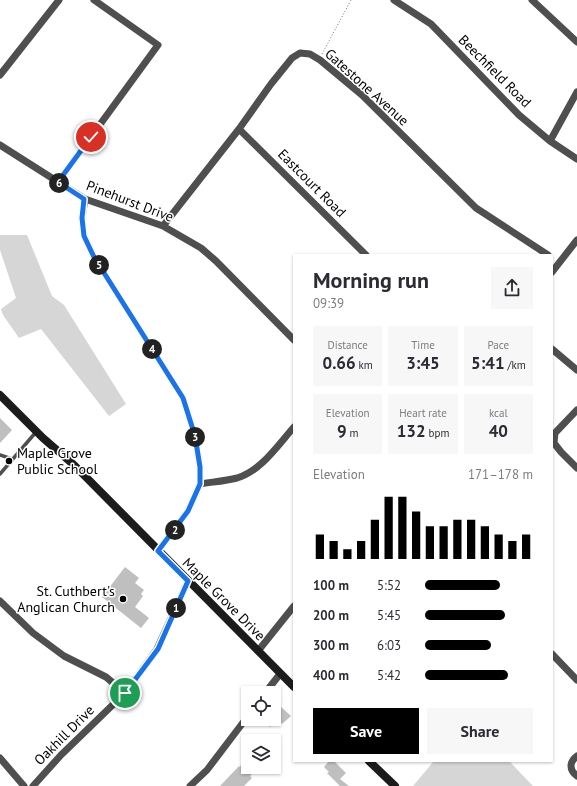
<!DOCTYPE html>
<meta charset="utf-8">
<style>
body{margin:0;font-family:"PT Sans",sans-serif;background:#f7f7f7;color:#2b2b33;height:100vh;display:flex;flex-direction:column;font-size:15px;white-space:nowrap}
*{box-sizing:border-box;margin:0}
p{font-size:13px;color:#7c7c81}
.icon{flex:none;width:22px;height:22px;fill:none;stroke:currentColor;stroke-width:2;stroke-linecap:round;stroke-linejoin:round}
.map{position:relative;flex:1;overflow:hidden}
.details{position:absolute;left:293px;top:254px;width:260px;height:508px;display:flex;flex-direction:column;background:#fff;border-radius:0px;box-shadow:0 1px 3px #0004}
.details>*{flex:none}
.buttons{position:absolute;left:241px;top:686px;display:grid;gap:8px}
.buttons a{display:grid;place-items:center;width:40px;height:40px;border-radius:0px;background:#fff;box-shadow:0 1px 3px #0004;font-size:20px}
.pin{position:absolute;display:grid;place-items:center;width:34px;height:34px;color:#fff;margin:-17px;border:2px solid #fff;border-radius:50%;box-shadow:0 1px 4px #0007}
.km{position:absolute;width:20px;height:20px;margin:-10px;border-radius:50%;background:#222;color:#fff;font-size:11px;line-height:20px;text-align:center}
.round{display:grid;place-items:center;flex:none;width:42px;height:42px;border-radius:0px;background:#f7f7f7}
.headline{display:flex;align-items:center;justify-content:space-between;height:68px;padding:0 20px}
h1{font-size:22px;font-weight:800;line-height:30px}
.stats{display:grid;grid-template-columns:repeat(3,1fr);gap:6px;height:68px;padding:4px 20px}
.stats div{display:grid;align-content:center;border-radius:0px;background:#f7f7f7;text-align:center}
.stats b{font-size:17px;font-weight:800}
.stats small{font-size:11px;font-weight:400}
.stats p{font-size:11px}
.chart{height:112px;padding:8px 20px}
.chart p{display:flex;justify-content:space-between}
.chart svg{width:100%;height:72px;margin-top:4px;stroke:#000;stroke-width:6}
.primary-button{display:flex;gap:8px;margin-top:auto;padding:8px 20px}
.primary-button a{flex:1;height:46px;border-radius:0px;background:#000;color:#fff;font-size:16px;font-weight:800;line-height:46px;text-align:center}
.primary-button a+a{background:#f7f7f7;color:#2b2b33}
ul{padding:0 20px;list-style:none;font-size:13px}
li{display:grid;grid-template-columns:64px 48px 1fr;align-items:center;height:30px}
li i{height:10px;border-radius:5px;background:#000}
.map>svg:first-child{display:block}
</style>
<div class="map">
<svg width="577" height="786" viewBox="0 0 577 786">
<rect width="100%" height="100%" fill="#fff"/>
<!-- green -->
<path fill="#d6d6d6" d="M 0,235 L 27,235 L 52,296 L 64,305 L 126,404 L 109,416 L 41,329 L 19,338 L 3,315 L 1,309 L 16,298 L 0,250 Z
M 434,761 L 509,761 L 533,786 L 413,786 Z"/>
<!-- building -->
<path fill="#bfbfbf" d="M 0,418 L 12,430 L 0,443 Z
M 125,567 L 139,578 L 135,583 L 144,590 L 141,594 L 143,596 L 135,607 L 149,618 L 141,628 L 102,597 Z
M 280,706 L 291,716 L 282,724 L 278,720 L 270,727 L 265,722 L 268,719 L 274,719 L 274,712 Z
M 329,761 L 334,761 L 346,773 L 340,779 L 349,786 L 340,786 L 327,773 L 329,772 L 324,767 Z
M 245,762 L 248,764 L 248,767 L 251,767 L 254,770 L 251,773 L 252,774 L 250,776 L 252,778 L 244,786 L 220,786 L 239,766 L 239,767 Z"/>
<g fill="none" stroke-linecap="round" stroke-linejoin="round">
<!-- path -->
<path stroke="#717171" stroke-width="1" stroke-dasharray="1 2" stroke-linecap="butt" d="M 322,54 L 351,0"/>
<!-- lane -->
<path stroke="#4f4f4f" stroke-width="3.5" d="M 0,455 L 12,459
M 0,474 L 36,432"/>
<!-- street -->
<path stroke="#4f4f4f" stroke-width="7" d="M 394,0 L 431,24 L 519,115 L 550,141 L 577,159
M 532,0 L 577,42
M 0,75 L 59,0
M 239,129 L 366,255
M 550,141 L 577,92
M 0,145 L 85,199 L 163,226 L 201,248 L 216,261 L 294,340
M 58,182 L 158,45 L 94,0
M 85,199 L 82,218 L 84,236 L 94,257 L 183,398 L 195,436 L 200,467 L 200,484 L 188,511 L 158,551
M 163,226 L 239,129 L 271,84 L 292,58 L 300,53 L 310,54 L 320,60 L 362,95 L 476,208 L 548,255
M 552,272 L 577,240
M 552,349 L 577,370
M 577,410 L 555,433 L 554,443 L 561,452 L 577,468
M 200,484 C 212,482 225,481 237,478 C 261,471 278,445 294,427
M 0,601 L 33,633 L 64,656 L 106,677 L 125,693
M 258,651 L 294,606
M 552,654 L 577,680
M 265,693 L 280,674
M 577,756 C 569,762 569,770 577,776
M 0,758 L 24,786
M 33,786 L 61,755 L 125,693 L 157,649 L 188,581
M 190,786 L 207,770 L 248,716"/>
<!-- secondary -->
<path stroke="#1c1c1c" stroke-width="8" d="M 0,395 L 43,438 L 74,465 L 294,687
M 369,761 L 395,786"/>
</g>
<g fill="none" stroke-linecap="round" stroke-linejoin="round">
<defs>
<path id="route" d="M 91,137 L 58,182 L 84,199 L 82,218 L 84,236 L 94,257 L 183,398 L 195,436 L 200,467 L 200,484 L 188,511 L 158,551 L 188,581 L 158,649 L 125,693"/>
</defs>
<!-- route casing -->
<use href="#route" stroke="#fff" stroke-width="8"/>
<!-- route -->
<use href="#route" stroke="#1a73e8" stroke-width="5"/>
</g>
<!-- markers -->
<g fill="#000" stroke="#fff" stroke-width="1.5">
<circle cx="9" cy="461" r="4"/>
<circle cx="123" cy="599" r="4"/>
</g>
<g text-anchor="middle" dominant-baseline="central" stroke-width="3" stroke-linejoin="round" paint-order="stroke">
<!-- street labels -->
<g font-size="14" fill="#000" stroke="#fff">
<text transform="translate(495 71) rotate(45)">Beechfield Road</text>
<text transform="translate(367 87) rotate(42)">Gatestone Avenue</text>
<text transform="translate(312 183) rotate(45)">Eastcourt Road</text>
<text transform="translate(130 201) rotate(21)">Pinehurst Drive</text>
<text transform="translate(224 599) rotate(45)">Maple Grove Drive</text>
<text transform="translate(64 735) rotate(-45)">Oakhill Drive</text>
</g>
<!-- poi labels -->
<g font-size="14" fill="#000" stroke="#fff" text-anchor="start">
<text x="17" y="453">Maple Grove<tspan x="17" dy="16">Public School</tspan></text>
<text x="115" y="591" text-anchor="end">St. Cuthbert's<tspan x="115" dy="16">Anglican Church</tspan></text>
</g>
</g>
</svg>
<div class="buttons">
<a><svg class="icon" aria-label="locate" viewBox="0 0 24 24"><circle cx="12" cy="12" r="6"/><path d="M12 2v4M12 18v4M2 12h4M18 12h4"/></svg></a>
<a><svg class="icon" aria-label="layers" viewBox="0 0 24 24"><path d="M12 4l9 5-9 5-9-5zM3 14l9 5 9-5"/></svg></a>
</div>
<div class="pin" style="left:125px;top:693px;background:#1e9e55"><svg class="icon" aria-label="arrive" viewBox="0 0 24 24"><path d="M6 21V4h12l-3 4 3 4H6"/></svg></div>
<div class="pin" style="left:91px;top:137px;background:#d93025"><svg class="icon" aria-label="check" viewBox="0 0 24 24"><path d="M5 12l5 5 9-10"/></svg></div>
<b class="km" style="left:176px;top:608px">1</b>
<b class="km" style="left:175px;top:530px">2</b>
<b class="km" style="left:195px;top:437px">3</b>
<b class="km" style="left:152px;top:349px">4</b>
<b class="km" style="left:99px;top:265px">5</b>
<b class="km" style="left:59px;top:183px">6</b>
<section class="details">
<div class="headline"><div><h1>Morning run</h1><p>09:39</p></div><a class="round"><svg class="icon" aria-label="share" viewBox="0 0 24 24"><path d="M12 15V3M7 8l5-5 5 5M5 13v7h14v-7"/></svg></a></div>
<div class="stats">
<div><p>Distance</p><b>0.66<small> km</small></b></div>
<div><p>Time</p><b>3:45</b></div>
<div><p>Pace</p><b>5:41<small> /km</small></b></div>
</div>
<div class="stats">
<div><p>Elevation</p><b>9<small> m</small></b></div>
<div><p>Heart rate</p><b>132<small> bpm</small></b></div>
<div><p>kcal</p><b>40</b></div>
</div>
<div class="chart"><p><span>Elevation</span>171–178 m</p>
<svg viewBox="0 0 160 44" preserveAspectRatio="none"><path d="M5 44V29M15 44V33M25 44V38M35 44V33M45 44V20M55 44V6M65 44V6M75 44V15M85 44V24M95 44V24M105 44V20M115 44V20M125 44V24M135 44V29M145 44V33M155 44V29"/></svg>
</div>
<ul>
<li><b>100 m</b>5:52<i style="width:69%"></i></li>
<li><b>200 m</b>5:45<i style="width:74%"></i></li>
<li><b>300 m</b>6:03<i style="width:61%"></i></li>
<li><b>400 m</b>5:42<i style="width:77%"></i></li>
</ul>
<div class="primary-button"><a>Save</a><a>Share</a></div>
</section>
</div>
